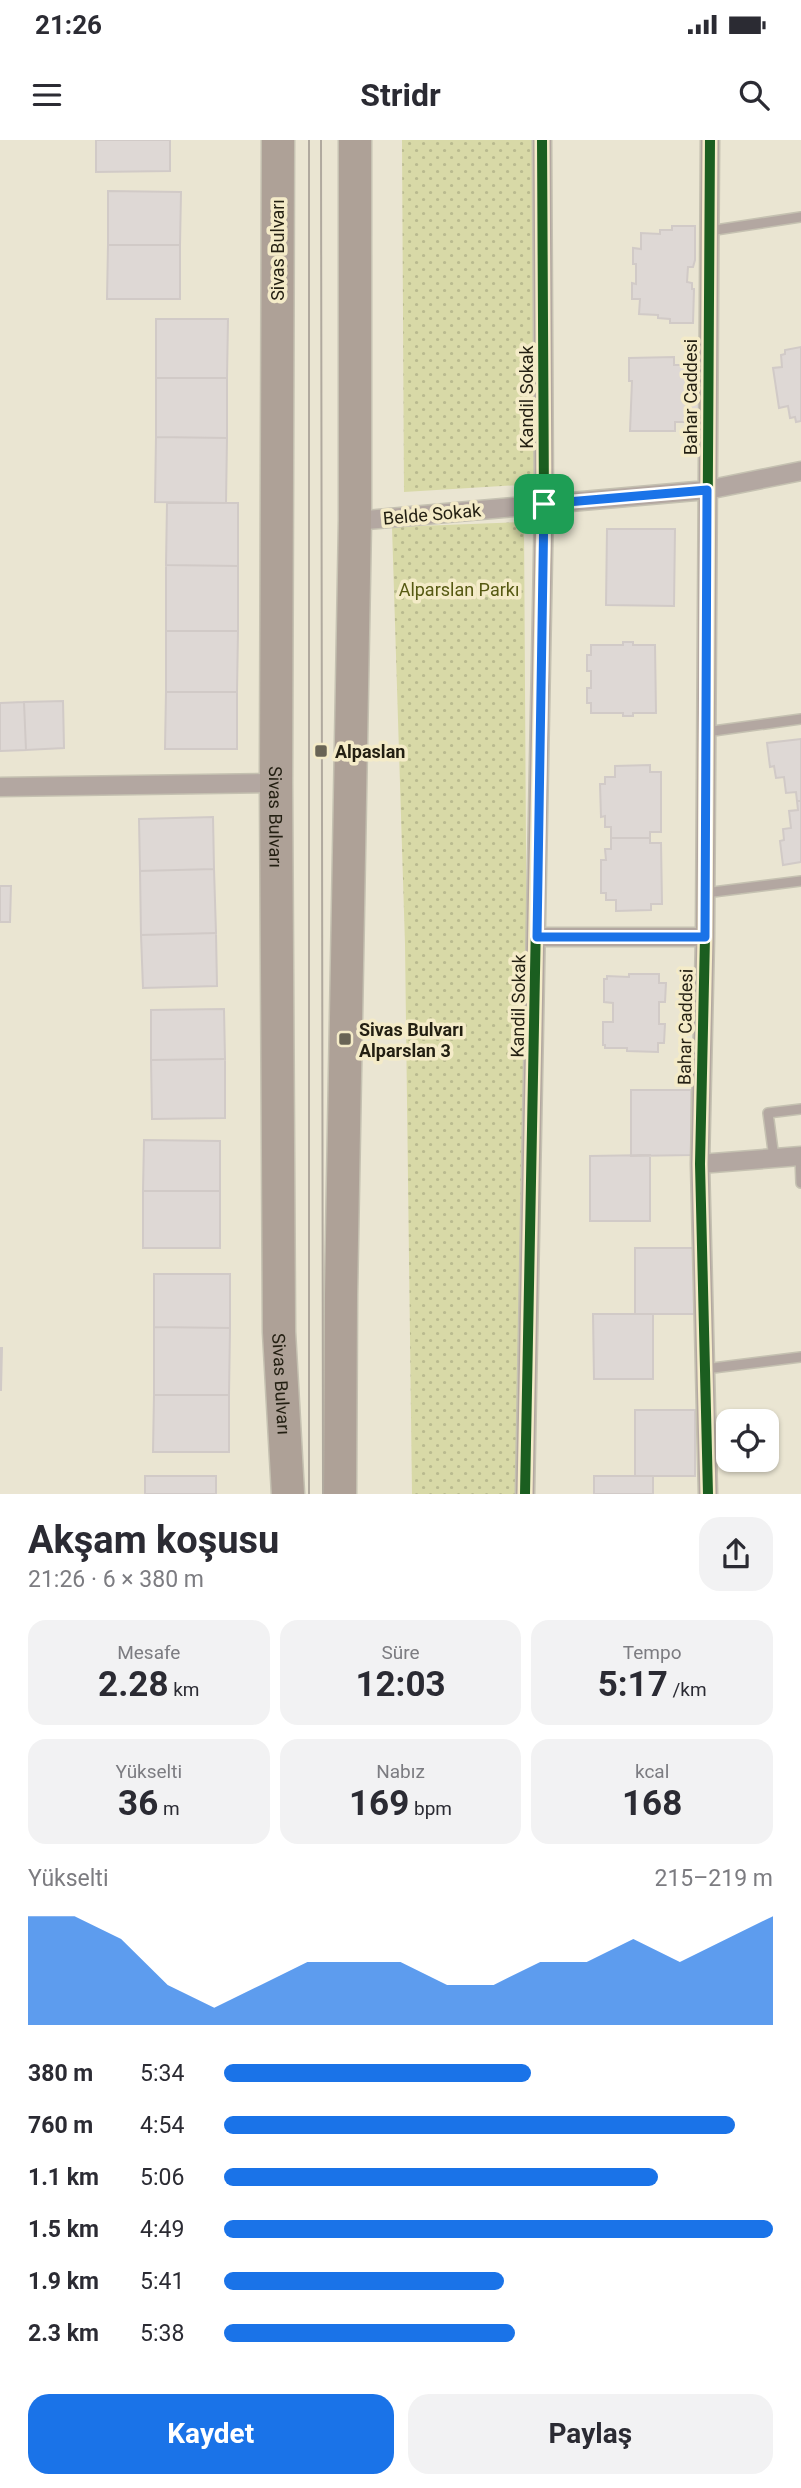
<!DOCTYPE html>
<html lang="tr">
<meta charset="utf-8">
<style>
body{margin:0;font-family:Roboto,sans-serif;background:#f2f2f3;color:#2b2b33;height:100vh;display:flex;flex-direction:column;font-size:26px;white-space:nowrap}
*{box-sizing:border-box;margin:0}
p{font-size:23px;color:#7c7c81}
.icon{flex:none;width:38px;height:38px;fill:none;stroke:currentColor;stroke-width:2;stroke-linecap:round;stroke-linejoin:round}
.map{position:relative;height:1354px;overflow:hidden}
.drawer{display:flex;flex-direction:column;background:#fff;flex:1}
.drawer>*{flex:none}
.controls{position:absolute;left:716px;top:1269px;display:grid;gap:14px}
.controls a{display:grid;place-items:center;width:63px;height:63px;border-radius:14px;background:#fff;box-shadow:0 2px 5px #0004;font-size:35px}
.pin{position:absolute;display:grid;place-items:center;width:60px;height:60px;color:#fff;margin:-30px;border-radius:14px;box-shadow:0 4px 10px #0006}
.round{display:grid;place-items:center;flex:none;width:74px;height:74px;border-radius:21px;background:#f2f2f3}
.overview{display:flex;align-items:center;justify-content:space-between;height:119px;padding:0 28px}
h1{font-size:38px;font-weight:700;line-height:52px}
.stats{display:grid;grid-template-columns:repeat(3,1fr);gap:10px;height:119px;padding:7px 28px}
.stats div{display:grid;align-content:center;border-radius:18px;background:#f2f2f3;text-align:center}
.stats b{font-size:35px;font-weight:700}
.stats small{font-size:19px;font-weight:400}
.stats p{font-size:19px}
.chart{height:196px;padding:14px 28px}
.chart p{display:flex;justify-content:space-between}
.chart svg{width:100%;height:126px;margin-top:7px;fill:#1a73e8;opacity:.7}
.cta{display:flex;gap:14px;margin-top:auto;padding:14px 28px}
.cta a{flex:1;height:80px;border-radius:21px;background:#1a73e8;color:#fff;font-size:28px;font-weight:700;line-height:80px;text-align:center}
.cta a+a{background:#f2f2f3;color:#2b2b33}
ul{padding:0 28px;list-style:none;font-size:23px}
li{display:grid;grid-template-columns:112px 84px 1fr;align-items:center;height:52px}
li i{height:18px;border-radius:9px;background:#1a73e8}
.status{display:flex;justify-content:space-between;align-items:center;height:49px;padding:0 35px;background:#fff;direction:ltr}
.status svg{height:19px;fill:currentColor}
header{display:flex;justify-content:space-between;align-items:center;height:91px;padding:0 28px;background:#fff;font-size:32px;font-weight:700}
.map>svg:first-child{display:block}
</style>
<div class="status"><b>21:26</b><svg viewBox="0 0 49 12"><path d="M0 12V9h3v3zM5 12V6h3v6zM10 12V3h3v9zM15 12V0h3v12zM26 1h20v11H26zM47 4h2v5h-2z"/></svg></div>
<header><svg class="icon" aria-label="menu" viewBox="0 0 24 24"><path d="M4 6h16M4 12h16M4 18h16"/></svg>Stridr<svg class="icon" aria-label="search" viewBox="0 0 24 24"><circle cx="10" cy="10" r="6"/><path d="M15 15l6 6"/></svg></header>
<div class="map">
<svg width="801" height="1354" viewBox="0 0 801 1354">
<defs>
<pattern id="park-dots" width="8" height="8" patternUnits="userSpaceOnUse" patternTransform="scale(1.75)"><rect width="8" height="8" fill="#d8d9a7"/><path d="M2 2h.1M6 6h.1" fill="none" stroke="#b9ba8f" stroke-width="1.8" stroke-linecap="round"/></pattern>
</defs>
<rect width="100%" height="100%" fill="#eae5d2"/>
<!-- park -->
<path fill="url(#park-dots)" d="M 402,0 L 533,0 L 537,344 L 404,352 Z
M 524,382 L 528,1034 L 523,1354 L 412,1354 L 405,804 L 392,387 Z"/>
<!-- building -->
<path fill="#ded8d5" stroke="#d1cac7" stroke-width="2" d="M 96,0 L 170,0 L 170,31 L 96,32 Z
M 108,51 L 181,52 L 180,105 L 108,105 Z
M 672,86 L 695,86 L 695,120 L 693,127 L 688,127 L 687,142 L 692,143 L 692,149 L 694,149 L 693,183 L 670,183 L 670,179 L 658,178 L 658,175 L 639,174 L 640,159 L 632,159 L 632,143 L 636,144 L 636,124 L 633,124 L 633,108 L 641,109 L 641,93 L 660,94 L 660,90 L 672,90 Z
M 108,105 L 180,105 L 180,159 L 107,159 Z
M 156,179 L 228,179 L 227,238 L 156,238 Z
M 801,207 L 801,281 L 796,282 L 795,277 L 790,278 L 788,266 L 779,268 L 773,228 L 782,227 L 781,215 L 785,214 L 785,210 Z
M 674,217 L 674,225 L 698,225 L 699,250 L 688,250 L 688,256 L 699,256 L 699,282 L 675,282 L 675,291 L 630,291 L 632,241 L 629,241 L 629,218 Z
M 156,238 L 227,238 L 227,298 L 156,297 Z
M 156,297 L 227,298 L 226,363 L 155,362 Z
M 167,363 L 238,363 L 238,426 L 166,425 Z
M 607,389 L 675,389 L 674,466 L 606,465 Z
M 166,425 L 238,426 L 238,491 L 166,491 Z
M 166,491 L 238,491 L 237,552 L 166,552 Z
M 623,502 L 633,502 L 633,505 L 655,505 L 656,573 L 633,573 L 633,576 L 623,576 L 623,573 L 591,573 L 591,563 L 587,563 L 587,548 L 591,548 L 591,531 L 587,531 L 587,515 L 591,515 L 591,505 L 623,505 Z
M 166,552 L 237,552 L 237,609 L 165,609 Z
M 63,561 L 64,608 L 26,610 L 24,562 Z
M 24,562 L 26,610 L 0,611 L 0,563 Z
M 801,599 L 801,661 L 797,661 L 796,652 L 786,653 L 784,637 L 776,638 L 774,626 L 770,627 L 767,603 Z
M 650,625 L 650,632 L 661,632 L 661,692 L 650,692 L 650,698 L 611,698 L 611,687 L 605,687 L 605,676 L 601,677 L 600,644 L 605,644 L 605,637 L 615,637 L 615,626 Z
M 797,661 L 801,661 L 801,722 L 783,725 L 780,701 L 784,700 L 783,689 L 791,688 L 789,671 L 798,670 Z
M 213,677 L 214,729 L 140,731 L 139,679 Z
M 611,698 L 650,698 L 650,703 L 661,703 L 662,764 L 651,764 L 651,770 L 616,771 L 616,760 L 606,760 L 606,753 L 601,753 L 601,720 L 606,720 L 605,709 L 611,709 Z
M 214,729 L 216,793 L 141,795 L 140,731 Z
M 0,746 L 11,746 L 10,782 L 0,782 Z
M 216,793 L 217,846 L 143,848 L 141,795 Z
M 629,834 L 659,834 L 659,843 L 666,843 L 665,862 L 659,862 L 659,884 L 665,884 L 664,903 L 658,903 L 658,912 L 627,911 L 627,908 L 605,908 L 605,905 L 603,905 L 603,882 L 613,882 L 613,863 L 604,862 L 604,839 L 607,839 L 607,836 L 629,837 Z
M 224,869 L 225,919 L 151,920 L 151,870 Z
M 225,919 L 225,978 L 152,979 L 151,920 Z
M 631,950 L 691,950 L 691,1015 L 631,1016 Z
M 144,1000 L 220,1001 L 220,1051 L 143,1051 Z
M 650,1015 L 650,1081 L 590,1081 L 590,1016 Z
M 143,1051 L 220,1051 L 220,1108 L 143,1108 Z
M 635,1108 L 694,1108 L 694,1174 L 635,1174 Z
M 154,1134 L 230,1134 L 230,1188 L 154,1187 Z
M 593,1174 L 653,1174 L 653,1239 L 594,1239 Z
M 154,1187 L 230,1188 L 229,1255 L 154,1255 Z
M 0,1208 L 2,1208 L 1,1250 L 0,1250 Z
M 154,1255 L 229,1255 L 229,1312 L 153,1312 Z
M 635,1270 L 695,1270 L 695,1336 L 635,1336 Z
M 145,1336 L 216,1336 L 216,1354 L 145,1354 Z
M 594,1336 L 653,1336 L 653,1354 L 594,1354 Z"/>
<g fill="none" stroke-linecap="round" stroke-linejoin="round">
<defs>
<path id="lane" d="M 709,91 L 801,77
M 706,592 L 801,579
M 705,753 L 801,741
M 800,1016 L 801,1043
M 774,1018 L 768,973 L 801,969
M 705,1229 L 801,1217"/>
<path id="street" d="M 355,381 L 707,350 L 801,331
M 0,647 L 276,643
M 537,797 L 705,797
M 700,1024 L 801,1016
M 525,1354 L 544,364 L 542,0
M 708,1354 L 700,1024 L 705,797 L 710,0"/>
<g id="highway">
<path id="s1" d="M 278,0 L 276,643 L 279,1192 L 288,1354"/>
<path d="M 340,1354 L 341,1155 L 355,381 L 355,0"/>
</g>
</defs>
<!-- lane casing -->
<use href="#lane" stroke="#c5c1b1" stroke-width="12"/>
<!-- street casing -->
<use href="#street" stroke="#c5c1b1" stroke-width="21"/>
<!-- highway casing -->
<use href="#highway" stroke="#c5c1b1" stroke-width="35"/>
<!-- lane -->
<use href="#lane" stroke="#b3a7a1" stroke-width="9"/>
<!-- street -->
<use href="#street" stroke="#b3a7a1" stroke-width="18"/>
<!-- highway -->
<use href="#highway" stroke="#aea197" stroke-width="32"/>
<!-- tram -->
<path stroke="#b0a99e" stroke-width="2" d="M 309,0 L 309,1354
M 321,0 L 323,1354"/>
<defs>
<path id="cycleway" d="M 525,1354 L 544,364 L 542,0
M 708,1354 L 700,1024 L 705,797 L 710,0"/>
</defs>
<!-- cycleway casing -->
<use href="#cycleway" stroke="#f4ebc8" stroke-width="15"/>
<!-- cycleway -->
<use href="#cycleway" stroke="#1b5e20" stroke-width="10"/>
</g>
<g fill="none" stroke-linecap="round" stroke-linejoin="round">
<defs>
<path id="route" d="M 707,350 L 705,797 L 537,797 L 544,364 Z"/>
</defs>
<!-- route casing -->
<use href="#route" stroke="#fff" stroke-width="14"/>
<!-- route -->
<use href="#route" stroke="#1a73e8" stroke-width="9"/>
</g>
<!-- markers -->
<g fill="#696455" stroke="#f4ebc8" stroke-width="2.5">
<rect x="314" y="604" width="14" height="14" rx="3.5"/>
<rect x="338" y="892" width="14" height="14" rx="3.5"/>
</g>
<g text-anchor="middle" dominant-baseline="central" stroke-width="7" stroke-linejoin="round" paint-order="stroke">
<!-- street labels -->
<g font-size="18" fill="#231f12" stroke="#f4ebc8">
<text transform="translate(277 110) rotate(-90)">Sivas Bulvarı</text>
<text transform="translate(526 257) rotate(-90)">Kandil Sokak</text>
<text transform="translate(690 257) rotate(-90)">Bahar Caddesi</text>
<text transform="translate(432 374) rotate(-5)">Belde Sokak</text>
<text stroke="none"><textPath href="#s1" startOffset="677">Sivas Bulvarı</textPath></text>
<text transform="translate(518 866) rotate(-89)">Kandil Sokak</text>
<text transform="translate(685 887) rotate(-89)">Bahar Caddesi</text>
<text stroke="none"><textPath href="#s1" startOffset="1244">Sivas Bulvarı</textPath></text>
</g>
<!-- park labels -->
<g font-size="18" fill="#565912" stroke="#f4ebc8">
<text x="459" y="449">Alparslan Parkı</text>
</g>
<!-- poi labels -->
<g font-size="18" font-weight="bold" fill="#231f12" stroke="#f4ebc8" text-anchor="start">
<text x="335" y="611">Alpaslan</text>
<text x="359" y="889">Sivas Bulvarı<tspan x="359" dy="21">Alparslan 3</tspan></text>
</g>
</g>
</svg>
<div class="controls">
<a><svg class="icon" aria-label="locate" viewBox="0 0 24 24"><circle cx="12" cy="12" r="6"/><path d="M12 2v4M12 18v4M2 12h4M18 12h4"/></svg></a>
</div>
<div class="pin" style="left:544px;top:364px;background:#1e9e55"><svg class="icon" aria-label="arrive" viewBox="0 0 24 24"><path d="M6 21V4h12l-3 4 3 4H6"/></svg></div>
</div>
<section class="drawer">
<div class="overview"><div><h1>Akşam koşusu</h1><p>21:26 · 6 × 380 m</p></div><a class="round"><svg class="icon" aria-label="share" viewBox="0 0 24 24"><path d="M12 15V3M7 8l5-5 5 5M5 13v7h14v-7"/></svg></a></div>
<div class="stats">
<div><p>Mesafe</p><b>2.28<small> km</small></b></div>
<div><p>Süre</p><b>12:03</b></div>
<div><p>Tempo</p><b>5:17<small> /km</small></b></div>
</div>
<div class="stats">
<div><p>Yükselti</p><b>36<small> m</small></b></div>
<div><p>Nabız</p><b>169<small> bpm</small></b></div>
<div><p>kcal</p><b>168</b></div>
</div>
<div class="chart"><p><span>Yükselti</span>215–219 m</p>
<svg viewBox="0 0 160 44" preserveAspectRatio="none"><path d="M0 44V6L10 6L20 14L30 30L40 38L50 30L60 22L70 22L80 22L90 30L100 30L110 22L120 22L130 14L140 22L150 14L160 6V44z"/></svg>
</div>
<ul>
<li><b>380 m</b>5:34<i style="width:56%"></i></li>
<li><b>760 m</b>4:54<i style="width:93%"></i></li>
<li><b>1.1 km</b>5:06<i style="width:79%"></i></li>
<li><b>1.5 km</b>4:49<i style="width:100%"></i></li>
<li><b>1.9 km</b>5:41<i style="width:51%"></i></li>
<li><b>2.3 km</b>5:38<i style="width:53%"></i></li>
</ul>
<div class="cta"><a>Kaydet</a><a>Paylaş</a></div>
</section>
